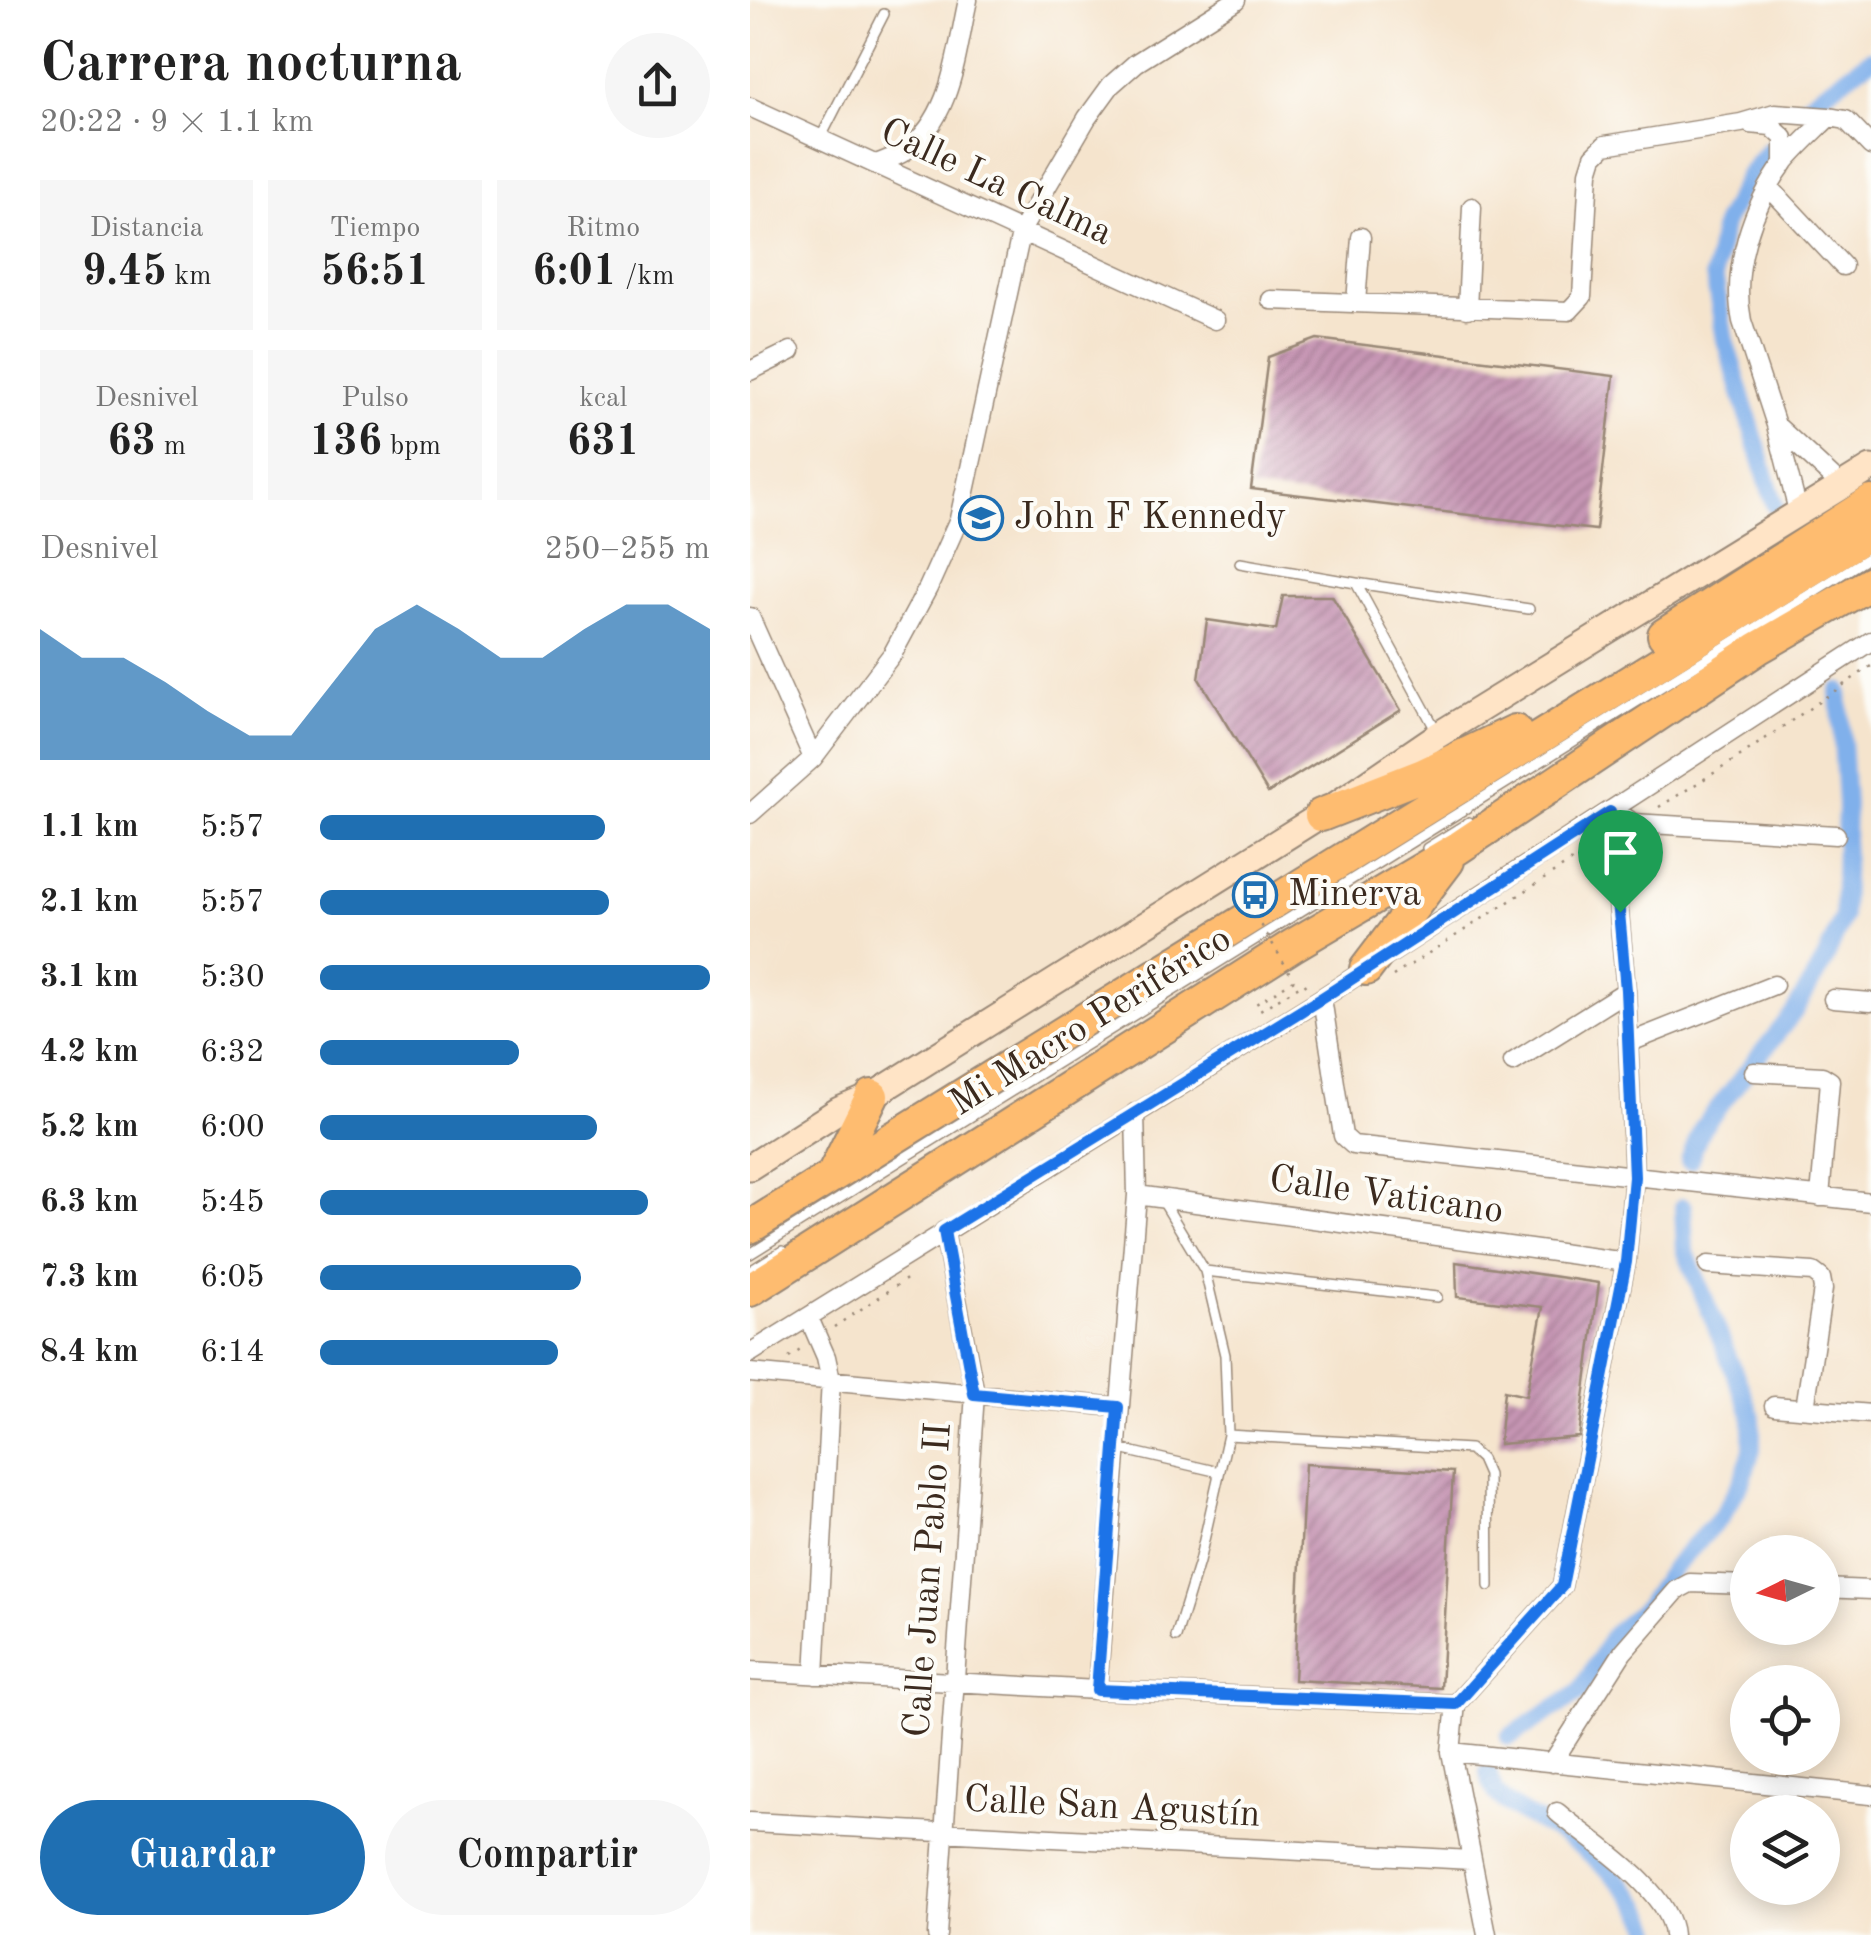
<!DOCTYPE html>
<html lang="es">
<meta charset="utf-8">
<style>
body{margin:0;font-family:"Old Standard TT",serif;background:#f6f6f6;color:#222;height:100vh;display:flex;flex-direction:column;font-size:38px;white-space:nowrap}
*{box-sizing:border-box;margin:0}
p{font-size:32px;color:#767676}
.icon{flex:none;width:55px;height:55px;fill:none;stroke:currentColor;stroke-width:2;stroke-linecap:round;stroke-linejoin:round}
.map{position:relative;flex:1;overflow:hidden}
.details{display:flex;flex-direction:column;background:#fff;width:750px}
.details>*{flex:none}
.needle{width:65px;rotate:265deg}
.fabs{position:absolute;left:980px;top:1535px;display:grid;gap:20px}
.fabs a{display:grid;place-items:center;width:110px;height:110px;border-radius:50%;background:#fff;box-shadow:0 5px 25px #0003;font-size:50px}
.pin{position:absolute;display:grid;place-items:center;width:85px;height:85px;color:#fff;margin:-102px -42px;border-radius:50% 50% 50% 0;rotate:-45deg;box-shadow:0 0 10px #0007}
.pin .icon{rotate:45deg}
.round{display:grid;place-items:center;flex:none;width:105px;height:105px;border-radius:52px;background:#f6f6f6}
.summary{display:flex;align-items:center;justify-content:space-between;height:170px;padding:0 40px}
h1{font-size:55px;font-weight:800;line-height:75px}
.figures{display:grid;grid-template-columns:repeat(3,1fr);gap:15px;height:170px;padding:10px 40px}
.figures div{display:grid;align-content:center;border-radius:0px;background:#f6f6f6;text-align:center}
.figures b{font-size:42px;font-weight:800}
.figures small{font-size:28px;font-weight:400}
.figures p{font-size:28px}
.chart{height:280px;padding:20px 40px}
.chart p{display:flex;justify-content:space-between}
.chart svg{width:100%;height:180px;margin-top:10px;fill:#1f6fb2;opacity:.7}
.primary-button{display:flex;gap:20px;margin-top:auto;padding:20px 40px}
.primary-button a{flex:1;height:115px;border-radius:60px;background:#1f6fb2;color:#fff;font-size:40px;font-weight:800;line-height:115px;text-align:center}
.primary-button a+a{background:#f6f6f6;color:#222}
ul{padding:0 40px;list-style:none;font-size:32px}
li{display:grid;grid-template-columns:160px 120px 1fr;align-items:center;height:75px}
li i{height:25px;border-radius:12px;background:#1f6fb2}
main{display:flex;flex:1;min-height:0}
.map>svg:first-child{display:block}
</style>
<main>
<section class="details">
<div class="summary"><div><h1>Carrera nocturna</h1><p>20:22 · 9 × 1.1 km</p></div><a class="round"><svg class="icon" aria-label="share" viewBox="0 0 24 24"><path d="M12 15V3M7 8l5-5 5 5M5 13v7h14v-7"/></svg></a></div>
<div class="figures">
<div><p>Distancia</p><b>9.45<small> km</small></b></div>
<div><p>Tiempo</p><b>56:51</b></div>
<div><p>Ritmo</p><b>6:01<small> /km</small></b></div>
</div>
<div class="figures">
<div><p>Desnivel</p><b>63<small> m</small></b></div>
<div><p>Pulso</p><b>136<small> bpm</small></b></div>
<div><p>kcal</p><b>631</b></div>
</div>
<div class="chart"><p><span>Desnivel</span>250–255 m</p>
<svg viewBox="0 0 160 44" preserveAspectRatio="none"><path d="M0 44V12L10 19L20 19L30 25L40 32L50 38L60 38L70 25L80 12L90 6L100 12L110 19L120 19L130 12L140 6L150 6L160 12V44z"/></svg>
</div>
<ul>
<li><b>1.1 km</b>5:57<i style="width:73%"></i></li>
<li><b>2.1 km</b>5:57<i style="width:74%"></i></li>
<li><b>3.1 km</b>5:30<i style="width:100%"></i></li>
<li><b>4.2 km</b>6:32<i style="width:51%"></i></li>
<li><b>5.2 km</b>6:00<i style="width:71%"></i></li>
<li><b>6.3 km</b>5:45<i style="width:84%"></i></li>
<li><b>7.3 km</b>6:05<i style="width:67%"></i></li>
<li><b>8.4 km</b>6:14<i style="width:61%"></i></li>
</ul>
<div class="primary-button"><a>Guardar</a><a>Compartir</a></div>
</section>
<div class="map">
<svg width="1121" height="1935" viewBox="0 0 1121 1935">
<defs>
<pattern id="building-hatch" width="6" height="6" patternUnits="userSpaceOnUse" patternTransform="scale(2.5)"><rect width="6" height="6" fill="#c695b4"/><path d="M-1 1l2-2M0 6l6-6M5 7l2-2" fill="none" stroke="#a27a92"/></pattern>
</defs>
<rect width="100%" height="100%" fill="#fdfcf7"/>
<filter id="ink" filterUnits="userSpaceOnUse"><feTurbulence type="fractalNoise" baseFrequency=".01" numOctaves="2"/><feDisplacementMap in="SourceGraphic" scale="20" xChannelSelector="R" yChannelSelector="G"/><feConvolveMatrix kernelMatrix="1 2 1 2 8 2 1 2 1" color-interpolation-filters="sRGB"/></filter>
<filter id="wash" filterUnits="userSpaceOnUse"><feTurbulence type="fractalNoise" baseFrequency=".0048" numOctaves="4" result="noise"/><feDisplacementMap in="SourceGraphic" scale="40" xChannelSelector="R" yChannelSelector="G"/><feGaussianBlur stdDeviation="2.25" result="paint"/><feColorMatrix in="noise" values="0 0 0 0 0 0 0 0 0 0 0 0 0 0 0 0 0 1.4 0 .05"/><feComposite in="paint" operator="in"/></filter>
<g filter="url(#wash)">
<rect width="100%" height="100%" fill="#f5e4cd"/>
<g fill="none" stroke-linecap="round" stroke-linejoin="round">
<!-- canal -->
<path stroke="#80b0eb" stroke-width="18" d="M 1055,106 L 1121,59
M 1018,151 L 997,177 L 973,225 L 964,275 L 975,340 L 1025,506
M 939,1161 L 952,1128 L 1044,1012 L 1075,960 L 1093,917 L 1096,804 L 1089,691
M 759,1737 L 830,1692 L 863,1635 L 897,1606 L 921,1570 L 971,1517 L 992,1481 L 1002,1450 L 1002,1416 L 935,1250 L 933,1207
M 738,1772 C 740,1780 742,1788 747,1794 C 768,1817 804,1826 829,1845 C 849,1860 905,1909 901,1935"/>
</g>
<g id="blocks">
<!-- building -->
<path fill="url(#building-hatch)" d="M 567,339 L 864,376 L 846,530 L 501,489 L 518,357 Z
M 533,596 L 582,596 L 651,710 L 518,793 L 449,679 L 457,620 L 526,630 Z
M 706,1262 L 849,1283 L 829,1437 L 749,1444 L 754,1391 L 776,1396 L 793,1307 L 707,1297 Z
M 555,1464 L 703,1472 L 691,1688 L 544,1680 Z"/>
</g>
</g>
<g filter="url(#ink)">
<use href="#blocks" fill-opacity="0" stroke="#988776" stroke-width="2.5"/>
<g fill="none" stroke-linecap="round" stroke-linejoin="round">
<defs>
<path id="lane" d="M 70,139 L 134,14
M 490,563 L 606,583 L 687,732
M 606,583 L 779,609
M 677,848 L 719,822
M 411,1198 L 455,1271 L 475,1355 L 478,1435 L 449,1562 L 426,1637
M 0,1254 L 1121,556
M 0,1271 L 32,1251
M 455,1271 L 687,1297
M 478,1435 L 720,1449 L 731,1459 L 738,1475 L 739,1586
M 366,1448 L 469,1472"/>
<path id="street" d="M 0,107 L 465,320
M 1000,124 L 1021,126 L 1034,138 L 1034,164
M 126,164 C 135,160 147,157 155,151 C 203,118 206,52 218,0
M 1020,188 L 1093,266
M 521,300 L 819,311 L 832,297 L 839,172 L 844,156 L 855,145 L 991,123 L 1025,113 L 1079,117
M 606,303 L 611,237
M 717,309 L 722,207
M 0,371 L 41,351
M 1026,425 L 1092,486
M 1048,511 L 1026,425 L 992,321 C 981,269 1002,206 1034,163 C 1047,147 1064,132 1079,117 L 1096,120 L 1121,146
M 0,617 L 63,758
M 864,810 L 883,823 L 1086,835
M 0,814 L 63,758 L 143,653 L 178,588 L 209,519 L 272,229 L 337,118 L 361,85 L 386,63 L 486,0
M 572,998 L 593,1136 L 603,1145 L 1121,1202
M 1083,999 L 1121,1002
M 878,1043 L 1024,985
M 763,1062 L 876,991
M 1004,1072 L 1072,1076 L 1080,1081 L 1070,1197
M 387,1195 L 876,1262
M 958,1265 L 1063,1272 L 1071,1278 L 1073,1289 L 1055,1408
M 59,1318 L 76,1357 L 81,1380 L 65,1675
M 0,1353 L 572,998 L 1121,641
M 0,1373 L 368,1407
M 1024,1406 L 1121,1414
M 1072,1588 L 1121,1590
M 0,1671 L 347,1690 L 706,1704
M 347,1690 L 387,1195 L 385,1113
M 706,1704 L 812,1586 L 876,1262 L 884,1177 L 876,991 L 860,812
M 706,1704 L 701,1752 L 737,1935
M 701,1752 L 1121,1795
M 802,1763 L 873,1652 L 927,1590 L 940,1583 L 998,1585
M 807,1812 C 841,1841 920,1890 923,1935
M 0,1822 L 721,1860
M 187,1935 L 225,1394 L 194,1231"/>
<path id="secondary" d="M 0,1167 L 89,1110 L 122,1096 L 571,815 L 688,735 L 1121,468"/>
<path id="highway" d="M 914,635 L 1121,502
M 571,815 L 673,775 L 765,731
M 616,969 L 698,861
M 84,1173 L 122,1096
M 0,1227 L 1121,532
M 0,1290 L 542,946 L 708,848 L 1008,648 L 1121,583"/>
</defs>
<!-- lane casing -->
<use href="#lane" stroke="#988776" stroke-width="12"/>
<!-- street casing -->
<use href="#street" stroke="#988776" stroke-width="21"/>
<!-- secondary casing -->
<use href="#secondary" stroke="#988776" stroke-width="29"/>
<!-- highway casing -->
<use href="#highway" stroke="#988776" stroke-width="36"/>
<!-- path -->
<path stroke="#988776" stroke-width="2.5" stroke-dasharray="2.5 8" stroke-linecap="butt" d="M 909,807 L 980,763 L 1121,666
M 643,976 L 847,845
M 544,980 L 506,1004 L 510,1010 L 554,983 L 557,987
M 84,1327 L 161,1276
M 39,1358 L 53,1348"/>
<!-- lane -->
<use href="#lane" stroke="#fff" stroke-width="9"/>
<!-- street -->
<use href="#street" stroke="#fff" stroke-width="18"/>
<!-- secondary -->
<use href="#secondary" stroke="#ffe4c6" stroke-width="25"/>
<!-- highway -->
<use href="#highway" stroke="#febc70" stroke-width="32"/>
<!-- path-bridge -->
<path stroke="#988776" stroke-width="2.5" stroke-dasharray="2.5 8" stroke-linecap="butt" d="M 490,889 L 544,980"/>
</g>
</g>
<g fill="none" stroke-linecap="round" stroke-linejoin="round" filter="url(#ink)">
<defs>
<path id="route" d="M 860,812 L 876,990 L 884,1177 L 876,1262 L 812,1586 L 706,1704 L 347,1690 L 368,1407 L 224,1394 L 194,1231 L 572,998 Z"/>
</defs>
<!-- route casing -->
<use href="#route" stroke="#fff" stroke-width="20"/>
<!-- route -->
<use href="#route" stroke="#1a73e8" stroke-width="12"/>
</g>
<!-- icons -->
<defs>
<symbol id="school-ring" viewBox="-11 -11 22 22"><circle r="9.5" fill="#fdfcf7" stroke="#1f6fb2" stroke-width="1.5"/><path d="M0-5L7-2L0 1L-7-2ZM-4 1L0 2.5L4 1V4Q0 6-4 4Z" fill="#1f6fb2"/></symbol>
<symbol id="bus-ring" viewBox="-11 -11 22 22"><circle r="9.5" fill="#fdfcf7" stroke="#1f6fb2" stroke-width="1.5"/><path d="M-5-6H5V4H4V6H2V4H-2V6H-4V4H-5ZM-3.5-4V0h7V-4ZM-3.5 1.2v1.5H-2V1.2ZM2 1.2v1.5H3.5V1.2Z" fill="#1f6fb2"/></symbol>
</defs>
<g fill-rule="evenodd">
<use href="#school-ring" x="206" y="493" width="50" height="50"/>
<use href="#bus-ring" x="480" y="870" width="50" height="50"/>
</g>
<g text-anchor="middle" dominant-baseline="central" stroke-width="8" stroke-linejoin="round" paint-order="stroke">
<!-- street labels -->
<g font-size="38" fill="#3b2a1e" stroke="#fdfcf7">
<text transform="translate(246 183) rotate(25)">Calle La Calma</text>
<text transform="translate(341 1022) rotate(-32)">Mi Macro Periférico</text>
<text transform="translate(636 1196) rotate(8)">Calle Vaticano</text>
<text transform="translate(179 1580) rotate(-86)">Calle Juan Pablo II</text>
<text transform="translate(362 1808) rotate(3)">Calle San Agustín</text>
</g>
<!-- poi labels -->
<g font-size="38" fill="#3b2a1e" stroke="#fdfcf7" text-anchor="start">
<text x="264" y="518">John F Kennedy</text>
<text x="538" y="895">Minerva</text>
</g>
</g>
</svg>
<div class="fabs">
<a><svg class="needle" viewBox="-14 -14 28 28"><path d="M0-13l5 13h-10z" fill="#e53935"/><path d="M0 13l5-13h-10z" fill="#767676"/></svg></a>
<a><svg class="icon" aria-label="locate" viewBox="0 0 24 24"><circle cx="12" cy="12" r="6"/><path d="M12 2v4M12 18v4M2 12h4M18 12h4"/></svg></a>
<a><svg class="icon" aria-label="layers" viewBox="0 0 24 24"><path d="M12 4l9 5-9 5-9-5zM3 14l9 5 9-5"/></svg></a>
</div>
<div class="pin" style="left:870px;top:912px;background:#1e9e55"><svg class="icon" aria-label="arrive" viewBox="0 0 24 24"><path d="M6 21V4h12l-3 4 3 4H6"/></svg></div>
</div>
</main>
